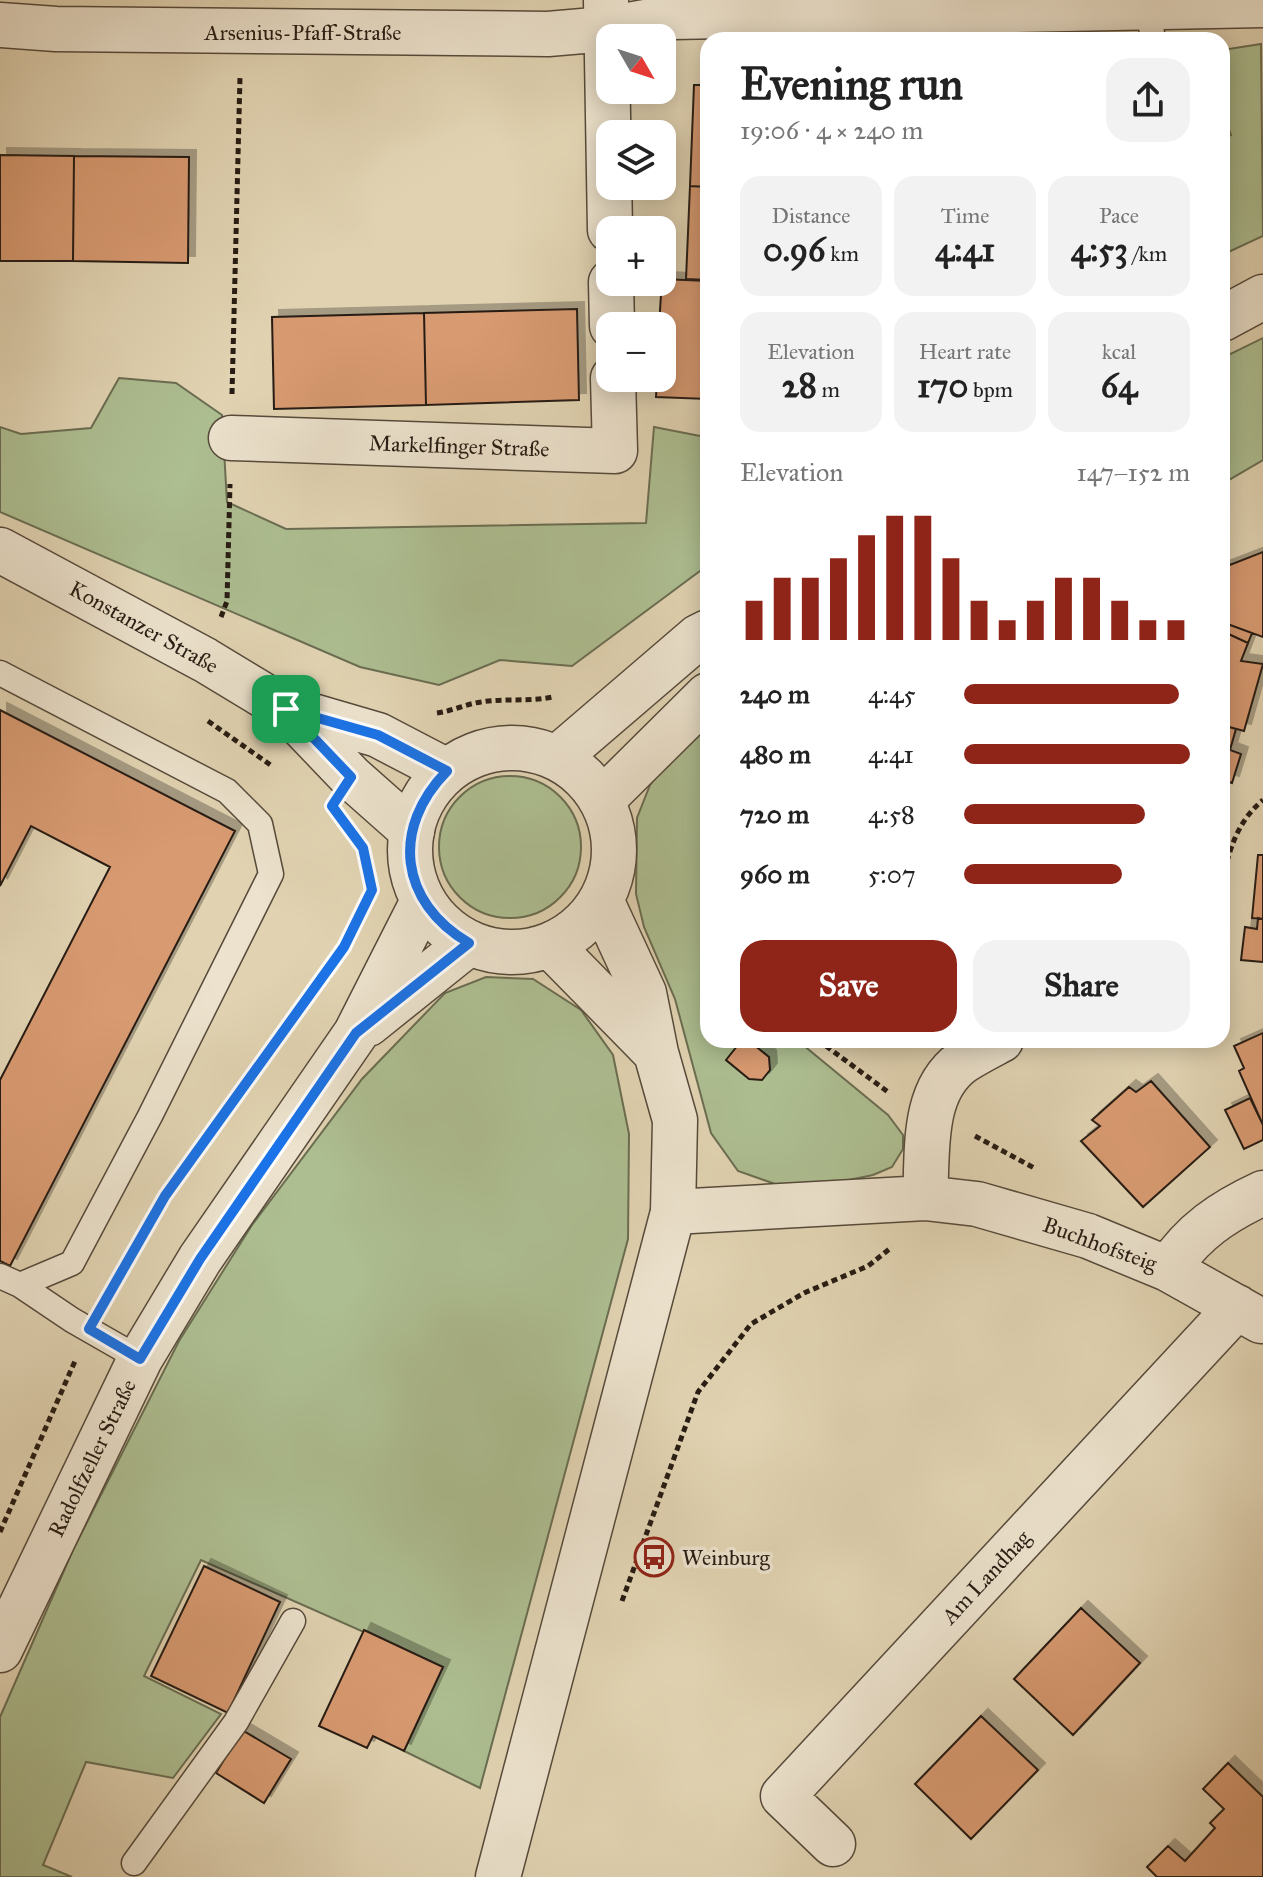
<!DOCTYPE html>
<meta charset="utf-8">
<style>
body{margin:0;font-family:"IM FELL Great Primer",serif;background:#f2f2f2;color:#222;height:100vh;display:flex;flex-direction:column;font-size:30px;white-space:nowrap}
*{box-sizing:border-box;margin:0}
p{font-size:26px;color:#767676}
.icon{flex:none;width:44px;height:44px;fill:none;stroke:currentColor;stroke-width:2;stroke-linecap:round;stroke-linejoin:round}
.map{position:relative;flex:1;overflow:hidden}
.side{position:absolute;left:700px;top:32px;width:530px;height:1016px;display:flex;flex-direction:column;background:#fff;border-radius:24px;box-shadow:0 4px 20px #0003}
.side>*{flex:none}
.needle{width:52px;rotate:129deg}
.buttons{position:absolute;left:596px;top:24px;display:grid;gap:16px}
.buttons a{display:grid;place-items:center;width:80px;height:80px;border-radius:16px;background:#fff;box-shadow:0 4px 20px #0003;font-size:40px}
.pin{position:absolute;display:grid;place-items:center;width:68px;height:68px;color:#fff;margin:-34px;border-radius:16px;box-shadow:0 4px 12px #0006}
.round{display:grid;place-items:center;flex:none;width:84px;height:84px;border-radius:24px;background:#f2f2f2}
.overview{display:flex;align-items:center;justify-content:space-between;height:136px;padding:0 40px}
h1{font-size:44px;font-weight:700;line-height:60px}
.stats{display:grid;grid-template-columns:repeat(3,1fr);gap:12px;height:136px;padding:8px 40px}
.stats div{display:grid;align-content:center;border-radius:20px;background:#f2f2f2;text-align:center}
.stats b{font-size:34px;font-weight:700}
.stats small{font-size:22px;font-weight:400}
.stats p{font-size:22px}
.chart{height:224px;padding:16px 40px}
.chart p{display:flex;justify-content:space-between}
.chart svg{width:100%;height:144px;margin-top:8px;stroke:#8f2418;stroke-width:6}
.action{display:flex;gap:16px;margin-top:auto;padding:16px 40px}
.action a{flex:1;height:92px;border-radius:24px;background:#8f2418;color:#fff;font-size:32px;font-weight:700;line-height:92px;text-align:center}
.action a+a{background:#f2f2f2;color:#222}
ul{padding:0 40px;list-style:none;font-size:26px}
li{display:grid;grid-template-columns:128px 96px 1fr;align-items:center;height:60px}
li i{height:20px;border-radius:10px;background:#8f2418}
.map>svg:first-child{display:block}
</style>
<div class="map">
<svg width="1263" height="1877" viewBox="0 0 1263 1877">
<defs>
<filter id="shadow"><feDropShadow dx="7" dy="-7" stdDeviation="0" flood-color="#0004"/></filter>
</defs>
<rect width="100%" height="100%" fill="#e1d3b2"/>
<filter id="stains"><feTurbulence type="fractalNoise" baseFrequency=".0025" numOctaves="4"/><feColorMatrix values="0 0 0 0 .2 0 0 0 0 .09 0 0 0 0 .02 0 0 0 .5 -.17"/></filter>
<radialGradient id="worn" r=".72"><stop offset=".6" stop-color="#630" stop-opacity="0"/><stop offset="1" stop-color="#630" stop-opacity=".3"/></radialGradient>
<!-- green -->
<path fill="#adbe91" stroke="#6a6d52" stroke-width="2" d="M 1261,44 L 1263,236 L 1222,255 L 1222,140 L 1231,135 L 1222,111 L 1222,50 Z
M 1263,338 L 1263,460 L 1222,484 L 1222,358 Z
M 119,378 L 176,383 L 222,415 L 227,502 L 286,529 L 646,523 L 654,427 L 700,436 L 708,434 L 708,565 L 572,666 L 500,660 L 439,685 L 360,667 L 0,512 L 0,427 L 21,434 L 91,428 Z
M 708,719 L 708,1040 L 797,1040 L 888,1115 L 903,1135 L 903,1149 L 892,1167 L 873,1175 L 844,1181 L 781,1186 L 738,1171 L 711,1133 L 675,999 L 644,927 L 636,894 L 637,818 L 650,785 L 680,745 Z
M439 847a71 71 0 1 1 142 0a71 71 0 1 1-142 0Z
M 486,977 L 533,979 L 581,1010 L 613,1055 L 629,1134 L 628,1239 L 480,1788 L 404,1751 L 443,1667 L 201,1560 L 144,1676 L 221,1714 L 173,1778 L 86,1762 L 43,1865 L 72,1877 L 0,1877 L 0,1717 L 73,1550 L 179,1341 L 252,1225 L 362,1079 L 445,993 Z"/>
<!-- building -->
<path fill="#d89a71" stroke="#271c13" stroke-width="2" filter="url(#shadow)" d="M 694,85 L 708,85 L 708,187 L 690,186 Z
M 0,155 L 74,156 L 73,261 L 0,261 Z
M 74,156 L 189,157 L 188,263 L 73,261 Z
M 690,186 L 708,187 L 708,280 L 686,279 Z
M 662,279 L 708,281 L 708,399 L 656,397 L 657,378 L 662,378 L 662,326 L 659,326 Z
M 577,309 L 579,400 L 426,405 L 424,313 Z
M 424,313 L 426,405 L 274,409 L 272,317 Z
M 1263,552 L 1263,637 L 1222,622 L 1222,568 Z
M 1222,622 L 1252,633 L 1248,643 L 1222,631 Z
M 1222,631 L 1248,643 L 1241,661 L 1263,664 L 1244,731 L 1222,725 Z
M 0,710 L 235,831 L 10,1266 L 0,1261 L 0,1080 L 110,867 L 31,826 L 0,886 Z
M 1222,725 L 1236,729 L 1230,750 L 1241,754 L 1232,783 L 1222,780 Z
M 1258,855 L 1263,855 L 1263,919 L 1252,918 Z
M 1258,918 L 1263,919 L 1263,962 L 1241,960 L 1245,927 L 1257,929 Z
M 1263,1033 L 1263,1125 L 1239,1071 L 1244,1068 L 1234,1046 Z
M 742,1040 L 748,1040 L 769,1057 L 770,1070 L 762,1080 L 749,1079 L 726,1060 Z
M 1151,1081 L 1210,1147 L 1143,1207 L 1081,1141 L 1100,1126 L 1092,1120 L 1129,1087 L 1136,1092 Z
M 1250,1098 L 1263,1125 L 1263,1140 L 1244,1149 L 1225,1110 Z
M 204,1566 L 280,1602 L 228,1713 L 151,1676 Z
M 1081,1608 L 1140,1663 L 1073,1735 L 1014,1679 Z
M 364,1630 L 443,1667 L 404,1751 L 373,1736 L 367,1748 L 319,1726 Z
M 981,1716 L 1038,1770 L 971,1839 L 915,1784 Z
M 242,1730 L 291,1759 L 264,1803 L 216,1773 Z
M 1228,1763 L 1263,1797 L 1263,1877 L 1157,1877 L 1147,1867 L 1168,1846 L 1185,1861 L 1215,1828 L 1210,1823 L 1224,1809 L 1203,1789 Z"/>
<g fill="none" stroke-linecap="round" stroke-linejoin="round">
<defs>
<path id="service" d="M 1148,7 L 1153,40
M 925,40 L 925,12
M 0,673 L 227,791 L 260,824 L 271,874 L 150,1116 L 72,1263 L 20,1285 L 0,1276
M 20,1285 L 72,1320 L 140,1359
M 134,1863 L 236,1722 L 293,1621"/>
<path id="minor" d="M 606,0 L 610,230
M 0,25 L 56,29 L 548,34 L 606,29 L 673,17 L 1263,5
M 611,282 L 612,326
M 231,438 L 615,451 L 613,378
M 0,550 L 205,660 L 286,709 L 351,777 L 412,831
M 289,709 L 378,735 L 447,771
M 925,1198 C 928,1153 921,1092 962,1062 C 974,1054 988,1047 1001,1040
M 673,1212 L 925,1198 L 977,1204 L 1088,1236 L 1168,1269 L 1261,1321
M 1168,1269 C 1193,1232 1222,1212 1263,1193
M 833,1844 L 783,1796 L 1237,1307"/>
<path id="tertiary" d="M 1222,319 L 1263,297
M410 850a102 102 0 1 1 204 0a102 102 0 1 1-204 0Z
M 557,758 L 698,637 L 708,632
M 602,800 L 708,695
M 550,945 L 656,1053
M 368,1024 L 469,943
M 0,1650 L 140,1359 L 200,1259 L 356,1033 L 423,901
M 498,1877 L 673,1212 L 675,1120 L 656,1053 L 644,993 L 601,900"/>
</defs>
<!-- service casing -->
<use href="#service" stroke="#564a3b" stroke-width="27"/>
<!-- minor casing -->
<use href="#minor" stroke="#564a3b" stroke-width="47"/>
<!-- tertiary casing -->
<use href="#tertiary" stroke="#564a3b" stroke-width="47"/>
<!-- path -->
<path stroke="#271c13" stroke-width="5" stroke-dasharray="6 4" stroke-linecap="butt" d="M 232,394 L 240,77
M 221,617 L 227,601 L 230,484
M 437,713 C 452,711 466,704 481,702 C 505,698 529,702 553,697
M 208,721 L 272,766
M 708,799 C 702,821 703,839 708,861
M 364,853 L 372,890 L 365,905
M 1222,881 C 1230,848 1237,822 1263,800
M 818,1040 L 888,1092
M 975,1136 L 1036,1169
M 106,1299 L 165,1196 L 343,950
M 0,1532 L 75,1361
M 622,1601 L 698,1392 L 751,1324 L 804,1293 L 868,1266 L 892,1247"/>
<!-- service -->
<use href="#service" stroke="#ece2cd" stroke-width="24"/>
<!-- minor -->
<use href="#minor" stroke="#ece2cd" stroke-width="44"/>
<!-- tertiary -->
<use href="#tertiary" stroke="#ece2cd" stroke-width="44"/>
</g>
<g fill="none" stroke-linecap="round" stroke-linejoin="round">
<defs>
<path id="route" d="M 286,709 L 378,735 L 447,771 C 391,828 399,902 469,943 L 356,1033 L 200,1259 L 140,1359 L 89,1329 L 165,1196 L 344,947 L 372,890 L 363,848 L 332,806 L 351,777 Z"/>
</defs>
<!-- route casing -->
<use href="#route" stroke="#fff" stroke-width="16"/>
<!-- route -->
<use href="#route" stroke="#1a73e8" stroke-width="10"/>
</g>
<!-- icons -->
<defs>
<symbol id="bus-ring" viewBox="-11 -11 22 22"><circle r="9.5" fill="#ece2cd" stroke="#8f2418" stroke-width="1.5"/><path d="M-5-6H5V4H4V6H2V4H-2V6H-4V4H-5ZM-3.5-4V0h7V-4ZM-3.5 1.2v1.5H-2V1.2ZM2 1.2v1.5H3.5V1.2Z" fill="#8f2418"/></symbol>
</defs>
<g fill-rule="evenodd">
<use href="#bus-ring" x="632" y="1535" width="44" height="44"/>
</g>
<g text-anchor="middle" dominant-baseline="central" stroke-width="7" stroke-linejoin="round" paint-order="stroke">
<!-- street labels -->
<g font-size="22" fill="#271c13" stroke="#ece2cd">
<text x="303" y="32">Arsenius-Pfaff-Straße</text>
<text transform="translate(459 446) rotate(2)">Markelfinger Straße</text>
<text transform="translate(144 627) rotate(29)">Konstanzer Straße</text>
<text transform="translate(1100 1244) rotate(20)">Buchhofsteig</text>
<text transform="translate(92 1458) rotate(-64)">Radolfzeller Straße</text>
<text transform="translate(986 1577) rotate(-47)">Am Landhag</text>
</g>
<!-- poi labels -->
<g font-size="22" fill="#271c13" stroke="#ece2cd" text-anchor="start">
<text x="682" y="1557">Weinburg</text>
</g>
</g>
<rect width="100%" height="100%" filter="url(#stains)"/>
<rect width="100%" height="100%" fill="url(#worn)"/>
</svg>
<div class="buttons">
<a><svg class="needle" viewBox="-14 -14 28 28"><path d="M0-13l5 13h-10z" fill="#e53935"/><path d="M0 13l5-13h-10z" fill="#767676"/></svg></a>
<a><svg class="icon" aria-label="layers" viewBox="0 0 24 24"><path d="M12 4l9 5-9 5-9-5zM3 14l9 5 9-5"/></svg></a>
<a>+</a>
<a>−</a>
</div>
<div class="pin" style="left:286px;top:709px;background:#1e9e55"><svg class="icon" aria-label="arrive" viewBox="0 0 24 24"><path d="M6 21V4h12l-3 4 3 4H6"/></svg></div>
<section class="side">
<div class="overview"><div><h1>Evening run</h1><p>19:06 · 4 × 240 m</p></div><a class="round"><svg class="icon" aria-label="share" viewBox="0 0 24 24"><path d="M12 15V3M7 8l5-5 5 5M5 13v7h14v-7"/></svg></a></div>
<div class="stats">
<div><p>Distance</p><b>0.96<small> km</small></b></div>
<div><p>Time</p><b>4:41</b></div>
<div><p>Pace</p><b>4:53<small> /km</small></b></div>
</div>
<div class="stats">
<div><p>Elevation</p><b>28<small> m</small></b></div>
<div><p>Heart rate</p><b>170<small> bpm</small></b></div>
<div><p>kcal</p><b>64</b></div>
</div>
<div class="chart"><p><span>Elevation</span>147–152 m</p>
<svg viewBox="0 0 160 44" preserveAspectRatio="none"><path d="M5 44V32M15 44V25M25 44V25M35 44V19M45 44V12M55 44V6M65 44V6M75 44V19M85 44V32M95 44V38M105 44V32M115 44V25M125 44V25M135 44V32M145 44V38M155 44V38"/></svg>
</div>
<ul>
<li><b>240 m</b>4:45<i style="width:95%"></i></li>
<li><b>480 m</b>4:41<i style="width:100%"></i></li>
<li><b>720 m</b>4:58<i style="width:80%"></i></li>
<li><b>960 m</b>5:07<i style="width:70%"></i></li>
</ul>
<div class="action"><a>Save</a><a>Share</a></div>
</section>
</div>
